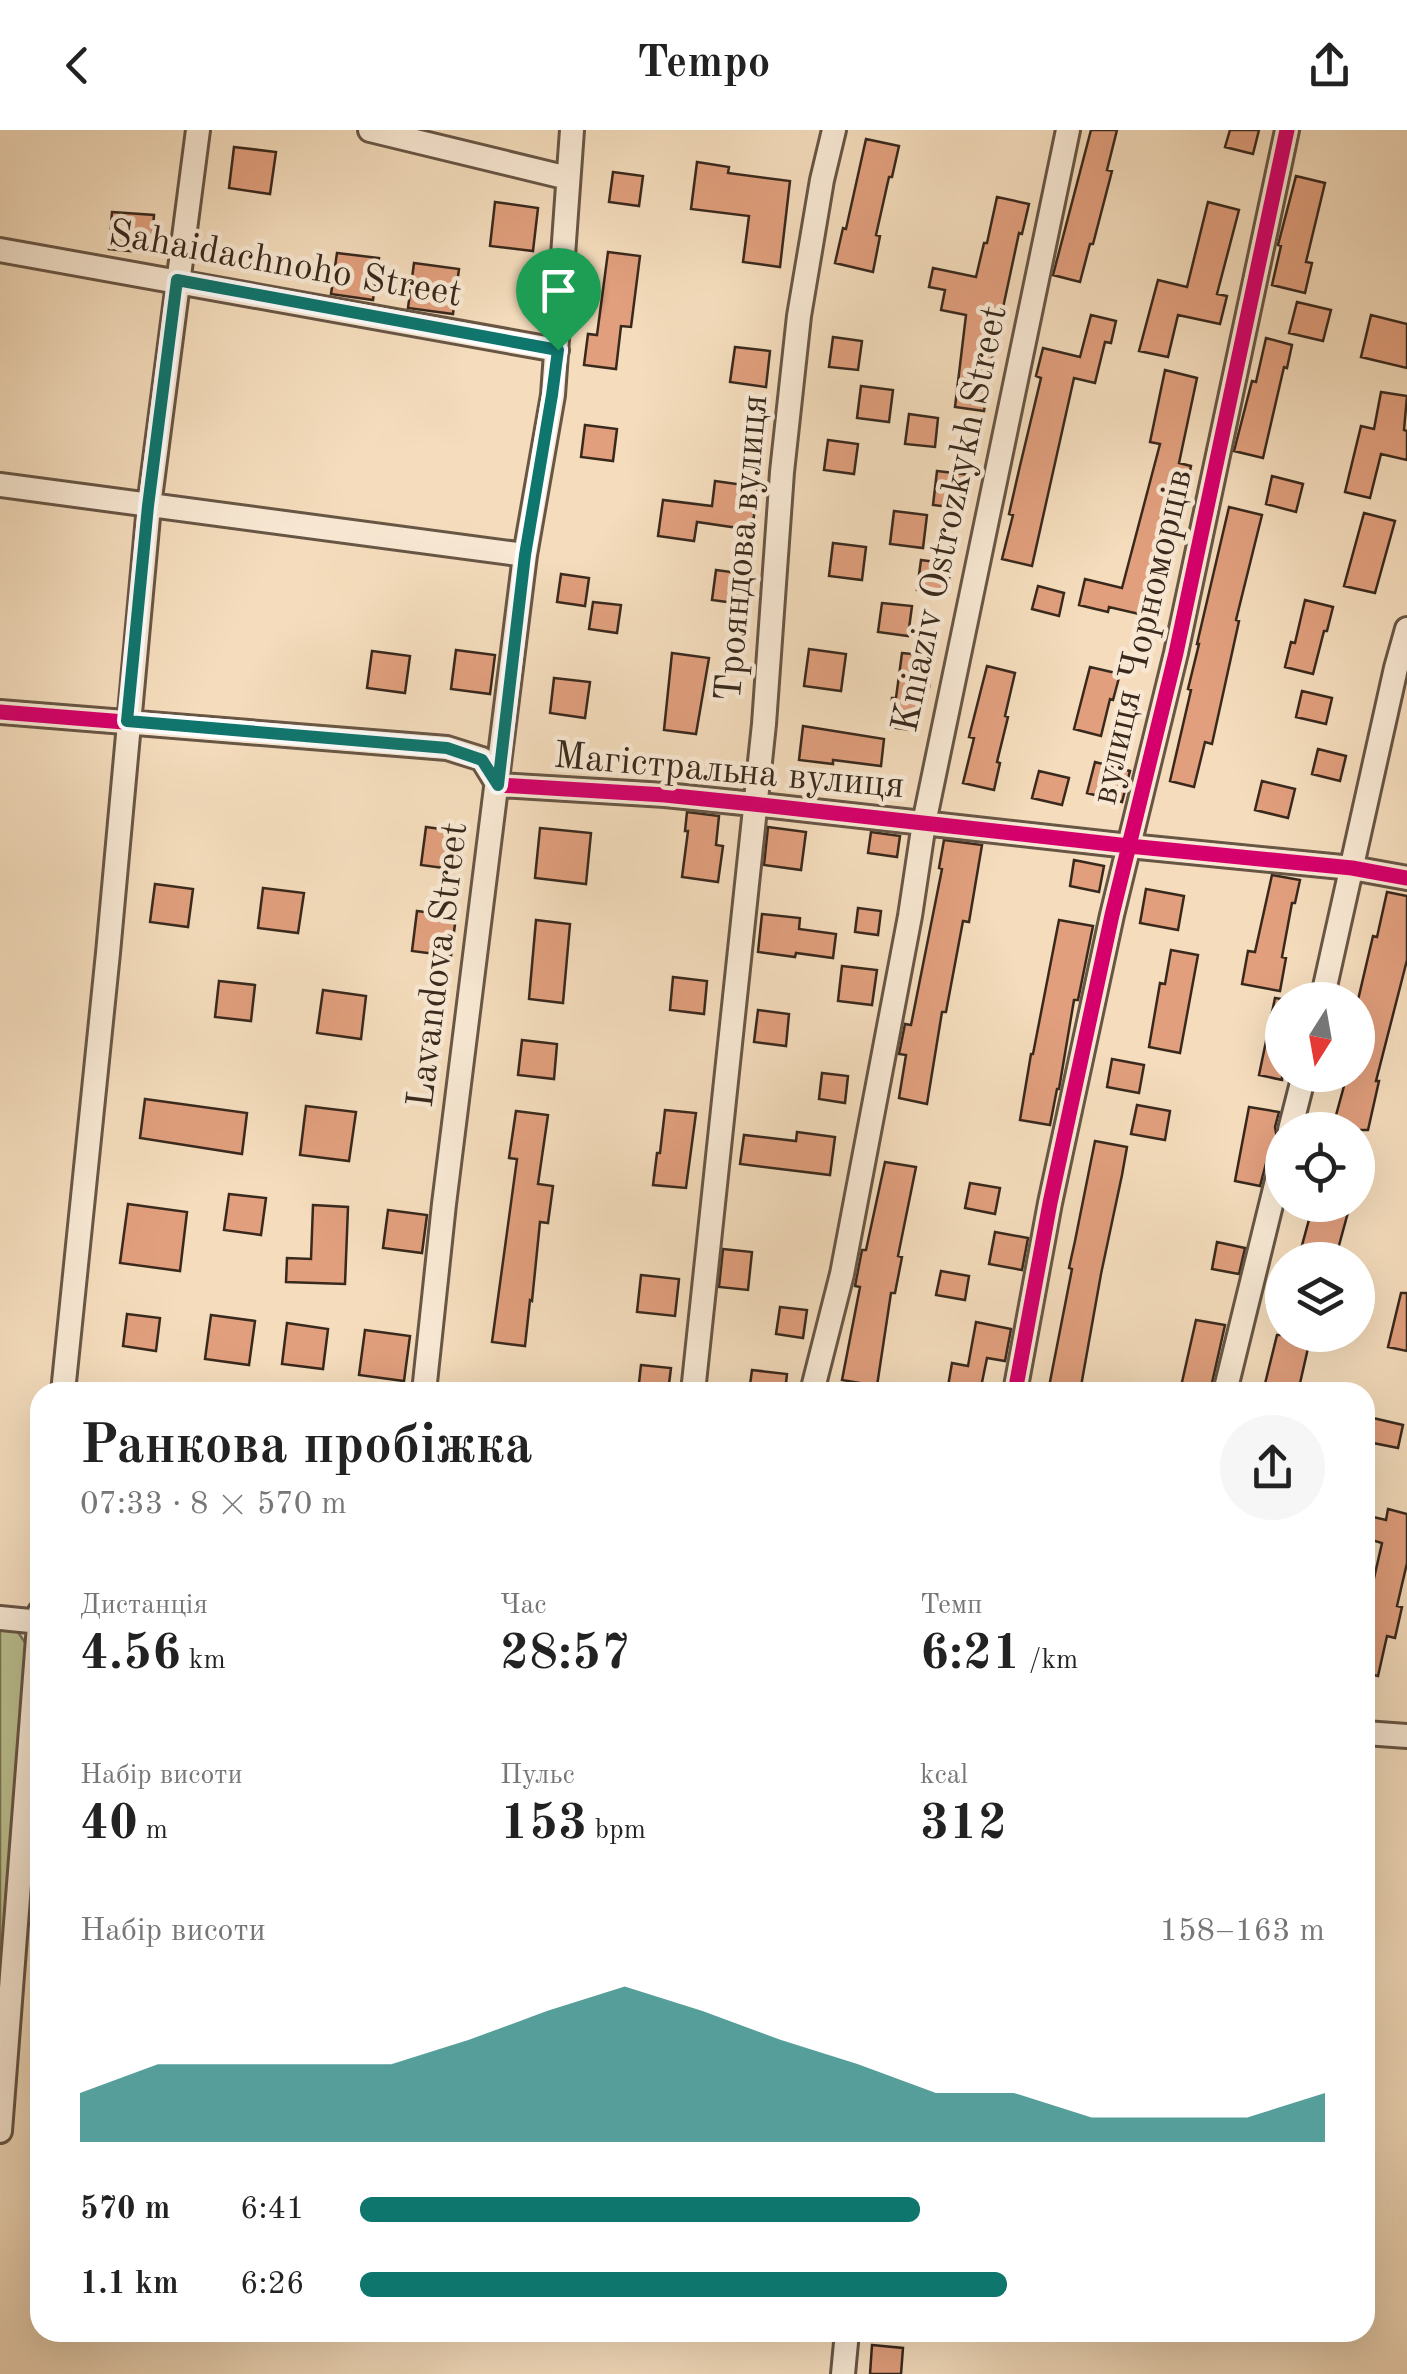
<!DOCTYPE html>
<html lang="uk">
<meta charset="utf-8">
<style>
body{margin:0;font-family:"Old Standard TT",serif;background:#f6f6f6;color:#222;height:100vh;display:flex;flex-direction:column;font-size:38px;white-space:nowrap}
*{box-sizing:border-box;margin:0}
p{font-size:32px;color:#767676}
.icon{flex:none;width:55px;height:55px;fill:none;stroke:currentColor;stroke-width:2;stroke-linecap:round;stroke-linejoin:round}
.map{position:relative;flex:1;overflow:hidden}
.drawer{position:absolute;left:30px;top:1252px;width:1345px;height:960px;display:flex;flex-direction:column;background:#fff;border-radius:30px;box-shadow:0 10px 40px #0002}
.drawer>*{flex:none}
.needle{width:65px;rotate:191deg}
.tools{position:absolute;left:1265px;top:852px;display:grid;gap:20px}
.tools a{display:grid;place-items:center;width:110px;height:110px;border-radius:50%;background:#fff;box-shadow:0 10px 40px #0002;font-size:50px}
.pin{position:absolute;display:grid;place-items:center;width:85px;height:85px;color:#fff;margin:-102px -42px;border-radius:50% 50% 50% 0;rotate:-45deg;box-shadow:0 0 10px #0007}
.pin .icon{rotate:45deg}
.round{display:grid;place-items:center;flex:none;width:105px;height:105px;border-radius:52px;background:#f6f6f6}
.overview{display:flex;align-items:center;justify-content:space-between;height:170px;padding:0 50px}
h1{font-size:55px;font-weight:700;line-height:75px}
.stats{display:grid;grid-template-columns:repeat(3,1fr);gap:15px;height:170px;padding:10px 50px}
.stats div{display:grid;align-content:center}
.stats b{font-size:50px;font-weight:700}
.stats small{font-size:28px;font-weight:400}
.stats p{font-size:28px}
.chart{height:280px;padding:20px 50px}
.chart p{display:flex;justify-content:space-between}
.chart svg{width:100%;height:180px;margin-top:10px;fill:#0f766e;opacity:.7}
ul{padding:0 50px;list-style:none;font-size:32px}
li{display:grid;grid-template-columns:160px 120px 1fr;align-items:center;height:75px}
li i{height:25px;border-radius:12px;background:#0f766e}
header{display:flex;justify-content:space-between;align-items:center;height:130px;padding:0 50px;background:#fff;font-size:45px;font-weight:700}
.map>svg:first-child{display:block}
</style>
<header><svg class="icon" aria-label="back" viewBox="0 0 24 24"><path d="M15 5l-7 7 7 7"/></svg>Tempo<svg class="icon" aria-label="share" viewBox="0 0 24 24"><path d="M12 15V3M7 8l5-5 5 5M5 13v7h14v-7"/></svg></header>
<div class="map">
<svg width="1407" height="2244" viewBox="0 0 1407 2244">
<rect width="100%" height="100%" fill="#f4dcbc"/>
<filter id="stains"><feTurbulence type="fractalNoise" baseFrequency=".002" numOctaves="4"/><feColorMatrix values="0 0 0 0 .2 0 0 0 0 .09 0 0 0 0 .02 0 0 0 .5 -.17"/></filter>
<radialGradient id="worn" r=".72"><stop offset=".6" stop-color="#630" stop-opacity="0"/><stop offset="1" stop-color="#630" stop-opacity=".3"/></radialGradient>
<!-- green -->
<path fill="#bcc090" stroke="#7a7456" stroke-width="2.5" d="M 0,1497 L 16,1499 L 28,1517 L 0,1846 Z"/>
<!-- building -->
<path fill="#e19f7d" stroke="#39291d" stroke-width="2.5" d="M 1091,0 L 1117,0 L 1107,40 L 1112,41 L 1093,114 L 1090,114 L 1080,152 L 1053,145 Z
M 1230,0 L 1259,0 L 1253,24 L 1225,17 Z
M 866,9 L 899,16 L 892,47 L 889,47 L 876,105 L 880,106 L 873,142 L 835,133 L 843,98 L 846,99 Z
M 234,17 L 276,22 L 270,64 L 229,58 Z
M 697,32 L 729,37 L 728,43 L 790,51 L 780,137 L 743,132 L 749,86 L 691,79 Z
M 613,42 L 643,46 L 639,76 L 609,72 Z
M 1296,46 L 1325,53 L 1306,132 L 1312,133 L 1305,163 L 1272,155 L 1281,116 L 1278,115 Z
M 997,67 L 1029,74 L 1022,104 L 1019,103 L 1000,192 L 998,191 L 984,281 L 955,277 L 966,185 L 941,180 L 945,160 L 929,157 L 933,138 L 976,147 L 984,113 L 987,113 Z
M 495,72 L 538,78 L 533,121 L 490,116 Z
M 1208,72 L 1239,80 L 1217,164 L 1227,166 L 1220,194 L 1178,185 L 1168,227 L 1139,221 L 1158,150 L 1187,157 Z
M 112,82 L 154,85 L 151,123 L 109,119 Z
M 608,122 L 640,126 L 631,197 L 621,196 L 616,239 L 584,235 L 588,204 L 597,205 Z
M 337,123 L 379,128 L 373,170 L 331,164 Z
M 414,133 L 459,139 L 453,184 L 408,178 Z
M 1297,172 L 1331,180 L 1323,211 L 1289,203 Z
M 1091,185 L 1116,191 L 1111,213 L 1105,212 L 1095,253 L 1074,248 L 1032,436 L 1002,429 L 1013,385 L 1009,384 L 1019,340 L 1041,248 L 1036,246 L 1043,218 L 1080,227 Z
M 1371,185 L 1407,194 L 1407,238 L 1361,227 Z
M 833,207 L 862,211 L 858,240 L 829,237 Z
M 1266,208 L 1292,215 L 1287,238 L 1284,237 L 1263,328 L 1234,321 L 1252,251 L 1256,252 Z
M 735,217 L 770,221 L 766,257 L 730,252 Z
M 1165,240 L 1197,248 L 1179,333 L 1191,336 L 1184,368 L 1180,367 L 1168,408 L 1152,487 L 1109,477 L 1108,482 L 1079,475 L 1085,449 L 1122,458 L 1160,314 L 1150,312 Z
M 861,256 L 893,260 L 889,292 L 857,288 Z
M 1381,262 L 1407,266 L 1404,300 L 1407,301 L 1407,330 L 1381,324 L 1370,368 L 1345,362 L 1361,296 L 1374,299 Z
M 909,284 L 938,288 L 935,317 L 905,314 Z
M 585,295 L 617,299 L 613,331 L 581,327 Z
M 828,310 L 858,314 L 854,344 L 824,340 Z
M 937,341 L 971,345 L 966,379 L 933,375 Z
M 1272,346 L 1303,354 L 1296,382 L 1266,374 Z
M 715,351 L 758,357 L 752,400 L 697,392 L 694,411 L 658,406 L 663,370 L 712,376 Z
M 1229,377 L 1262,385 L 1236,490 L 1239,491 L 1212,614 L 1205,612 L 1194,657 L 1170,651 L 1191,560 L 1188,559 L 1199,514 L 1197,514 Z
M 894,381 L 927,385 L 923,418 L 890,414 Z
M 1364,383 L 1395,391 L 1375,463 L 1344,456 Z
M 833,413 L 866,417 L 862,450 L 829,446 Z
M 921,430 L 951,434 L 947,464 L 917,460 Z
M 716,440 L 746,444 L 742,474 L 712,470 Z
M 561,444 L 589,448 L 585,476 L 557,472 Z
M 1038,456 L 1064,463 L 1059,486 L 1032,479 Z
M 1305,470 L 1333,477 L 1327,501 L 1324,501 L 1313,544 L 1285,537 L 1291,512 L 1295,513 Z
M 593,472 L 621,475 L 617,503 L 589,499 Z
M 882,473 L 912,476 L 908,506 L 878,502 Z
M 809,519 L 846,524 L 841,561 L 804,556 Z
M 456,520 L 495,525 L 490,564 L 451,559 Z
M 372,521 L 410,526 L 405,563 L 367,558 Z
M 672,523 L 709,528 L 696,604 L 664,600 Z
M 902,523 L 933,526 L 929,557 L 924,556 L 919,601 L 889,597 L 892,568 L 896,568 Z
M 987,536 L 1015,543 L 1005,586 L 1008,587 L 997,632 L 1000,633 L 994,660 L 963,653 L 974,608 L 969,607 Z
M 1090,537 L 1120,544 L 1113,570 L 1110,569 L 1101,606 L 1074,599 Z
M 554,548 L 590,552 L 585,588 L 550,583 Z
M 1302,561 L 1332,568 L 1326,594 L 1296,587 Z
M 803,596 L 884,609 L 881,636 L 833,630 L 833,634 L 799,630 Z
M 1318,619 L 1346,626 L 1340,651 L 1312,644 Z
M 1095,632 L 1130,641 L 1122,672 L 1087,663 Z
M 1039,641 L 1069,648 L 1062,675 L 1032,668 Z
M 1262,651 L 1295,659 L 1288,688 L 1255,680 Z
M 687,682 L 719,686 L 716,715 L 723,716 L 718,752 L 682,747 L 688,701 L 685,701 Z
M 426,697 L 464,702 L 459,740 L 421,735 Z
M 768,697 L 806,702 L 801,740 L 764,735 Z
M 540,698 L 591,703 L 586,754 L 535,748 Z
M 871,702 L 900,706 L 897,727 L 868,723 Z
M 944,710 L 982,715 L 969,792 L 963,791 L 946,882 L 942,882 L 927,974 L 899,968 L 906,925 L 899,924 L 905,894 L 911,895 L 942,739 L 939,738 Z
M 1074,730 L 1104,736 L 1099,762 L 1070,756 Z
M 1272,745 L 1300,750 L 1295,773 L 1292,773 L 1282,827 L 1286,828 L 1280,861 L 1242,854 L 1248,821 L 1255,822 Z
M 155,754 L 193,759 L 188,797 L 150,792 Z
M 263,758 L 304,763 L 298,803 L 258,798 Z
M 1146,759 L 1184,766 L 1178,800 L 1140,793 Z
M 1387,762 L 1407,766 L 1407,830 L 1376,951 L 1379,951 L 1368,1000 L 1332,1000 L 1347,945 L 1358,945 L 1358,870 L 1373,806 L 1377,807 Z
M 858,778 L 881,781 L 878,805 L 855,802 Z
M 417,781 L 456,786 L 451,826 L 412,821 Z
M 762,784 L 800,788 L 799,799 L 836,804 L 833,828 L 796,823 L 795,827 L 758,822 Z
M 536,790 L 570,794 L 563,873 L 529,869 Z
M 1059,790 L 1093,796 L 1078,870 L 1074,870 L 1059,959 L 1057,959 L 1050,995 L 1020,990 L 1031,924 L 1033,924 Z
M 1171,820 L 1198,825 L 1180,923 L 1149,917 L 1160,853 L 1165,854 Z
M 842,836 L 877,840 L 872,875 L 838,871 Z
M 673,847 L 707,851 L 704,884 L 670,880 Z
M 219,851 L 255,855 L 251,891 L 215,887 Z
M 323,860 L 366,866 L 361,909 L 317,903 Z
M 1275,868 L 1282,869 L 1282,950 L 1259,945 Z
M 758,880 L 789,884 L 786,916 L 754,912 Z
M 522,910 L 557,914 L 554,949 L 518,945 Z
M 1112,929 L 1144,935 L 1139,963 L 1107,957 Z
M 822,943 L 848,946 L 845,973 L 819,969 Z
M 145,969 L 247,983 L 242,1024 L 140,1008 Z
M 1137,975 L 1170,981 L 1165,1010 L 1131,1004 Z
M 306,976 L 356,982 L 349,1031 L 300,1025 Z
M 1249,977 L 1279,982 L 1275,997 L 1278,1013 L 1276,1013 L 1268,1026 L 1260,1056 L 1235,1051 Z
M 665,980 L 696,983 L 686,1058 L 653,1055 L 657,1023 L 660,1023 Z
M 516,981 L 548,985 L 538,1054 L 553,1056 L 548,1093 L 540,1092 L 532,1171 L 530,1170 L 525,1216 L 492,1212 L 517,1029 L 509,1028 Z
M 797,1002 L 835,1007 L 830,1045 L 740,1034 L 744,1005 L 796,1011 Z
M 1095,1011 L 1127,1017 L 1122,1045 L 1101,1144 L 1080,1262 L 1048,1262 L 1072,1139 L 1069,1138 L 1075,1111 Z
M 885,1032 L 916,1037 L 898,1126 L 902,1127 L 895,1163 L 891,1163 L 877,1256 L 842,1250 L 860,1157 L 855,1156 L 862,1120 L 866,1120 Z
M 970,1053 L 1000,1058 L 995,1084 L 965,1078 Z
M 229,1064 L 266,1068 L 261,1105 L 224,1100 Z
M 128,1074 L 187,1082 L 180,1141 L 120,1133 Z
M 313,1075 L 348,1077 L 345,1154 L 286,1152 L 287,1128 L 311,1129 Z
M 1313,1075 L 1350,1075 L 1335,1130 L 1298,1130 Z
M 388,1080 L 427,1085 L 422,1123 L 383,1118 Z
M 995,1102 L 1028,1108 L 1022,1140 L 989,1134 Z
M 1217,1112 L 1245,1118 L 1239,1144 L 1212,1139 Z
M 723,1119 L 752,1122 L 748,1160 L 719,1157 Z
M 941,1141 L 969,1146 L 965,1170 L 936,1165 Z
M 641,1145 L 679,1149 L 675,1186 L 637,1182 Z
M 1401,1163 L 1407,1163 L 1407,1221 L 1388,1217 Z
M 780,1177 L 807,1180 L 803,1208 L 776,1204 Z
M 127,1184 L 160,1188 L 156,1221 L 123,1216 Z
M 211,1185 L 255,1191 L 249,1235 L 205,1229 Z
M 1196,1190 L 1225,1195 L 1210,1262 L 1180,1261 Z
M 976,1192 L 1011,1199 L 1005,1231 L 987,1228 L 980,1262 L 947,1262 L 952,1233 L 968,1236 Z
M 287,1193 L 328,1199 L 323,1239 L 282,1234 Z
M 365,1200 L 410,1206 L 404,1251 L 359,1245 Z
M 1277,1205 L 1311,1205 L 1298,1262 L 1263,1262 Z
M 641,1235 L 671,1238 L 668,1262 L 638,1262 Z
M 752,1240 L 787,1244 L 785,1262 L 749,1262 Z
M 1373,1288 L 1403,1295 L 1398,1318 L 1368,1312 Z
M 1388,1379 L 1407,1384 L 1407,1433 L 1397,1476 L 1402,1477 L 1395,1508 L 1387,1506 L 1378,1546 L 1365,1543 L 1365,1469 L 1369,1470 L 1382,1413 L 1365,1408 L 1365,1385 L 1386,1390 Z
M 872,2215 L 903,2218 L 901,2244 L 870,2244 Z"/>
<g fill="none" stroke-linecap="round" stroke-linejoin="round">
<defs>
<path id="minor" d="M 370,0 L 568,48
M 0,120 L 557,220
M 0,355 L 525,425
M 0,582 L 447,618 L 482,629 L 498,655 L 665,665 L 753,674 L 1129,716 L 1352,738 L 1407,748
M 1322,870 L 1396,538 L 1407,499
M 1290,1000 L 1304,945
M 63,1262 L 108,823 L 149,376 L 198,0
M 424,1262 L 444,1074 L 525,425 L 553,265 L 572,0
M 693,1262 L 764,594 L 782,342 L 799,186 L 822,50 L 834,0
M 812,1262 L 842,1144 L 910,786 L 924,693 L 1068,0
M 1015,1262 L 1050,1073 L 1112,785 L 1176,523 L 1287,0
M 1225,1262 L 1282,1030
M 0,1488 L 40,1492
M 1365,1603 L 1407,1606
M 0,2001 L 40,1482
M 843,2244 L 847,2202"/>
</defs>
<!-- minor casing -->
<use href="#minor" stroke="#685645" stroke-width="28"/>
<!-- minor -->
<use href="#minor" stroke="#f8e8d3" stroke-width="22"/>
<defs>
<path id="cycleway" d="M 0,582 L 447,618 L 482,629 L 498,655 L 665,665 L 753,674 L 1129,716 L 1352,738 L 1407,748
M 1015,1262 L 1050,1073 L 1112,785 L 1176,523 L 1287,0"/>
</defs>
<!-- cycleway casing -->
<use href="#cycleway" stroke="#f8e8d3" stroke-width="21"/>
<!-- cycleway -->
<use href="#cycleway" stroke="#d6006c" stroke-width="15"/>
</g>
<g fill="none" stroke-linecap="round" stroke-linejoin="round">
<defs>
<path id="route" d="M 177,150 L 558,220 L 552,265 L 525,425 L 498,655 L 482,630 L 447,618 L 127,591 L 148,376 Z"/>
</defs>
<!-- route casing -->
<use href="#route" stroke="#fff" stroke-width="20"/>
<!-- route -->
<use href="#route" stroke="#0f766e" stroke-width="12"/>
</g>
<g text-anchor="middle" dominant-baseline="central" stroke-width="9" stroke-linejoin="round" paint-order="stroke">
<!-- street labels -->
<g font-size="38" fill="#39291d" stroke="#f8e8d3">
<text transform="translate(285 135) rotate(10)">Sahaidachnoho Street</text>
<text transform="translate(951 389) rotate(-78)">Kniaziv Ostrozkykh Street</text>
<text transform="translate(743 418) rotate(-85)">Трояндова вулиця</text>
<text transform="translate(1143 507) rotate(-77)">вулиця Чорноморців</text>
<text transform="translate(729 642) rotate(5)">Магістральна вулиця</text>
<text transform="translate(439 835) rotate(-83)">Lavandova Street</text>
</g>
</g>
<rect width="100%" height="100%" filter="url(#stains)"/>
<rect width="100%" height="100%" fill="url(#worn)"/>
</svg>
<div class="tools">
<a><svg class="needle" viewBox="-14 -14 28 28"><path d="M0-13l5 13h-10z" fill="#e53935"/><path d="M0 13l5-13h-10z" fill="#767676"/></svg></a>
<a><svg class="icon" aria-label="locate" viewBox="0 0 24 24"><circle cx="12" cy="12" r="6"/><path d="M12 2v4M12 18v4M2 12h4M18 12h4"/></svg></a>
<a><svg class="icon" aria-label="layers" viewBox="0 0 24 24"><path d="M12 4l9 5-9 5-9-5zM3 14l9 5 9-5"/></svg></a>
</div>
<div class="pin" style="left:558px;top:220px;background:#1e9e55"><svg class="icon" aria-label="arrive" viewBox="0 0 24 24"><path d="M6 21V4h12l-3 4 3 4H6"/></svg></div>
<section class="drawer">
<div class="overview"><div><h1>Ранкова пробіжка</h1><p>07:33 · 8 × 570 m</p></div><a class="round"><svg class="icon" aria-label="share" viewBox="0 0 24 24"><path d="M12 15V3M7 8l5-5 5 5M5 13v7h14v-7"/></svg></a></div>
<div class="stats">
<div><p>Дистанція</p><b>4.56<small> km</small></b></div>
<div><p>Час</p><b>28:57</b></div>
<div><p>Темп</p><b>6:21<small> /km</small></b></div>
</div>
<div class="stats">
<div><p>Набір висоти</p><b>40<small> m</small></b></div>
<div><p>Пульс</p><b>153<small> bpm</small></b></div>
<div><p>kcal</p><b>312</b></div>
</div>
<div class="chart"><p><span>Набір висоти</span>158–163 m</p>
<svg viewBox="0 0 160 44" preserveAspectRatio="none"><path d="M0 44V32L10 25L20 25L30 25L40 25L50 19L60 12L70 6L80 12L90 19L100 25L110 32L120 32L130 38L140 38L150 38L160 32V44z"/></svg>
</div>
<ul>
<li><b>570 m</b>6:41<i style="width:58%"></i></li>
<li><b>1.1 km</b>6:26<i style="width:67%"></i></li>
</ul>
</section>
</div>
